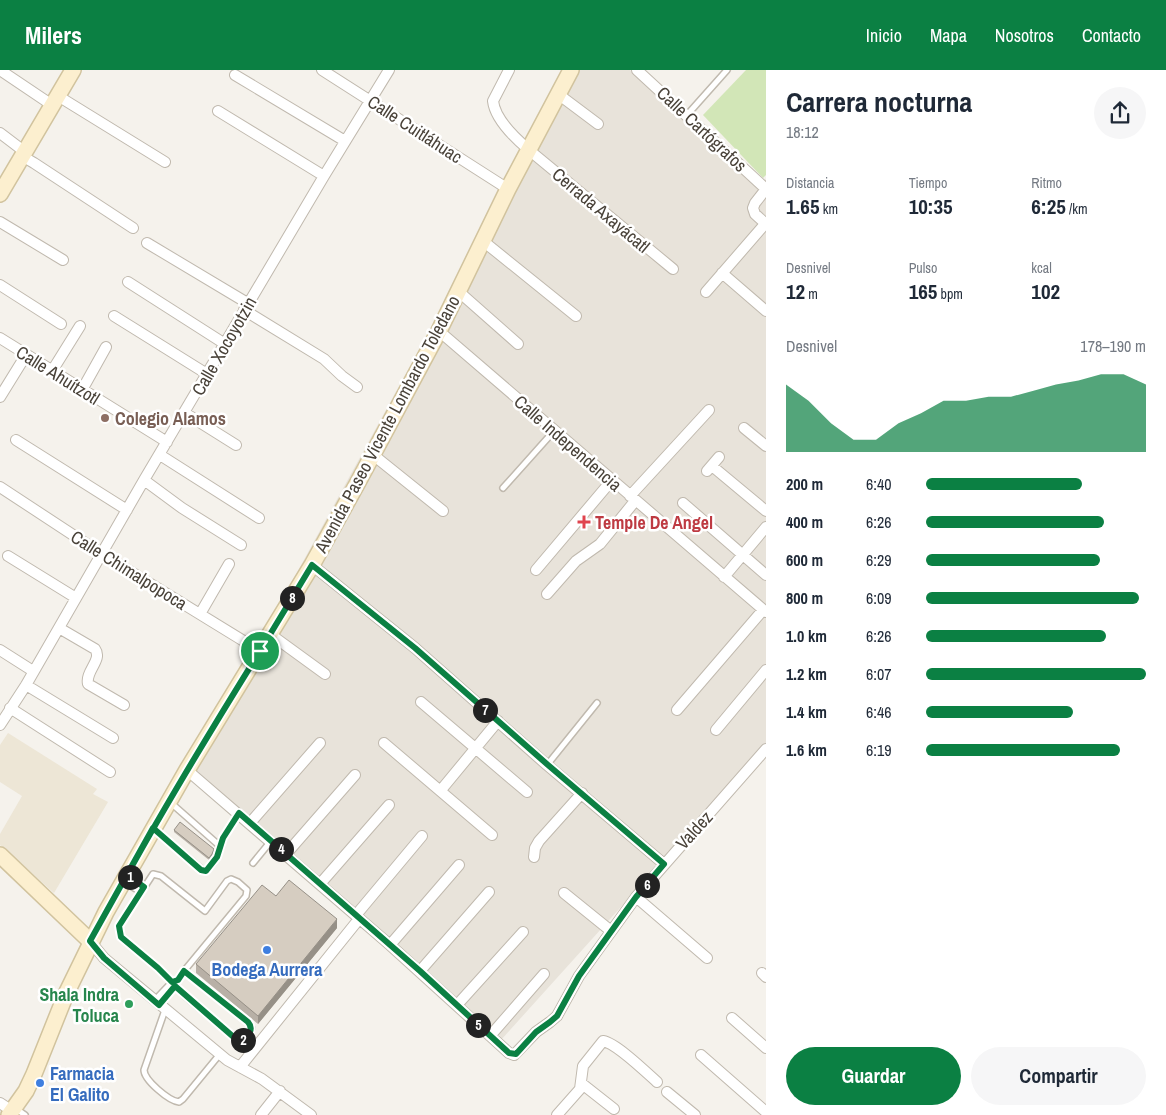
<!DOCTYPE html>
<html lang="es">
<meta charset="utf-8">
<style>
body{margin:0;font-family:"Archivo Narrow",sans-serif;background:#f6f6f7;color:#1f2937;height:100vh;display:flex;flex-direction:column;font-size:19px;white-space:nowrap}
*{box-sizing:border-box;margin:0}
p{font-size:16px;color:#747a83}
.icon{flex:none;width:28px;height:28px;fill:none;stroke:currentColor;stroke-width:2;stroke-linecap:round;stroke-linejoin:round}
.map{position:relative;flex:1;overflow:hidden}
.sheet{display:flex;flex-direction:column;background:#fff;width:400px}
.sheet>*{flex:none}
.pin{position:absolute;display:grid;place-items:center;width:42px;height:42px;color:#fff;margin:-21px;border:2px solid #fff;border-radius:50%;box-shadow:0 1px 5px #0007}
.km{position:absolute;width:25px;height:25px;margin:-12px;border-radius:50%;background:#222;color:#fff;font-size:14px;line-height:25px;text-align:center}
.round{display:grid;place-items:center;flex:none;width:52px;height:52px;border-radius:26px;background:#f6f6f7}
.headline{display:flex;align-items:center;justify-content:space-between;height:85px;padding:0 20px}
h1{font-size:28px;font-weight:700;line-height:38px}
.stats{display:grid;grid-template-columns:repeat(3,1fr);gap:8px;height:85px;padding:5px 20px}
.stats div{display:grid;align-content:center}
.stats b{font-size:21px;font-weight:700}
.stats small{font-size:14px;font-weight:400}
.stats p{font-size:14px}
.chart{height:140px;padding:10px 20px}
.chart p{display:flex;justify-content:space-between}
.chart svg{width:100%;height:90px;margin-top:5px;fill:#0b8043;opacity:.7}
.button{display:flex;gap:10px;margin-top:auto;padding:10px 20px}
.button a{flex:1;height:58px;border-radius:30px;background:#0b8043;color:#fff;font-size:20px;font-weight:700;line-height:58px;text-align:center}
.button a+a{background:#f6f6f7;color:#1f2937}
ul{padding:0 20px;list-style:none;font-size:16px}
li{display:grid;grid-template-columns:80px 60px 1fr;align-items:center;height:38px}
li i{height:12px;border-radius:6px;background:#0b8043}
header{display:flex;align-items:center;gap:30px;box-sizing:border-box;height:70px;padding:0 25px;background:#0b8043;color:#fff}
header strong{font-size:24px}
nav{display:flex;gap:28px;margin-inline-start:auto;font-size:18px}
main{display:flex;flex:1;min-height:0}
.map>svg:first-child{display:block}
</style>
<header>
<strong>Milers</strong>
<nav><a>Inicio</a><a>Mapa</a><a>Nosotros</a><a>Contacto</a></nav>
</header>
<main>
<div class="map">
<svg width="766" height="1045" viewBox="0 0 766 1045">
<rect width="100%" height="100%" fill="#f5f2ec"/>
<!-- residential -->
<path fill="#e8e3da" d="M 572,0 L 630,0 L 761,116 L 766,109 L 766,676 L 501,970 L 190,698 Z"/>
<!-- education -->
<path fill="#ede6d6" d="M 8,663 L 97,719 L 93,724 L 108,732 L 54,823 L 0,775 L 0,764 L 22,726 L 0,712 L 0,675 Z"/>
<!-- green -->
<path fill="#d2e6b7" d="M 746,0 L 766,0 L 766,105 L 763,108 L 703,45 Z"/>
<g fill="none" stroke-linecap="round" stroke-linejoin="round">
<defs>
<path id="lane" d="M 687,45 L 727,0
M 503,418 L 554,361
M 547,695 L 597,633
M 171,733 L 221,777
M 154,759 L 204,801 C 217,795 219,779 224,767 C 227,759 234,751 239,744
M 253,793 L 271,771
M 128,806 L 144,817
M 124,812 L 141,822
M 155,930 L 173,911
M 159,935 L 184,901 L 246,826 L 247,820 L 238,812 L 231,809 L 227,811 L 205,841 L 161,806 L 153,804 L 119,856 L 121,867 L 158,898 L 186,927 L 237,970 L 243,970 L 252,958 L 248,952 L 184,901
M 165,940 L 144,1000 C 144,1010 169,1031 179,1032 L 183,1029 L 220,984
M 15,1038 L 25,1045"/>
<path id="street" d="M 0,0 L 52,35
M 322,0 L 508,119
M 509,0 L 493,31 C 495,49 516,69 529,80 L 673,199
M 637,0 L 766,119
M 235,5 L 345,71
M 558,24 L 598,54
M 58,26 L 165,92
M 218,41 L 324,106
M 0,63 L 25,82
M 22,86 L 34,93 L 133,158
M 766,119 L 755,133 L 753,138 L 755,144 L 766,154
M 0,152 L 63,190
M 483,171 L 576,246
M 147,173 L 249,234
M 722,203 L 766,241
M 128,212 L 225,274
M 0,215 L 61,254
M 458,221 L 518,274
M 706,222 L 765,154
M 244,240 L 324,289 L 342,306 L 357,317
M 114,246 L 207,304
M 439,261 L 766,542
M 0,268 L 167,372
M 52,301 L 80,256
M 82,320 L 106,277
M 0,327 L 26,285
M 185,343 L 236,375
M 744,358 L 766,376
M 16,370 L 127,440
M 372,384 L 443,441
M 160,385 L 259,448
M 712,396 L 766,441
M 707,401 L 719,387
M 144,410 L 182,438 L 241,475
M 0,417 L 102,484 L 260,581
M 630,426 L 709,340
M 683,433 L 766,505
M 8,486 L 76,528
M 312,495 L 415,578 L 547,695 L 664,794
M 536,500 L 612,410
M 724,507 L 766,457
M 547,524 L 576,491 L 600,474 L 635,431
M 200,544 L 229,494
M 59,558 L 95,579 C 103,590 85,601 88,614 L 124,635
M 270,564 L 325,604
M 0,580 L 33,601
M 26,615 L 113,668
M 421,632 L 527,722
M 10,638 L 110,702
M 677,640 L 763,540
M 0,655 L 26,615 L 144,410 L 324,106 L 389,0
M 716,660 L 766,600
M 384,673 L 492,765
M 187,700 L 390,875 L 509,983 L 514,985 L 536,962 L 550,952 L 557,946 L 579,906 L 636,827 L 766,679
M 441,720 L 498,651
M 250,753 L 320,673
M 286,784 L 355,705
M 534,787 L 535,778 L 539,771 L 582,723
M 320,814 L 389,735
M 564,823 L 611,861
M 636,827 L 707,888
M 356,845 L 422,766
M 90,871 L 104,888 L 227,990 L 262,1009 L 311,1045
M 390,875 L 459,795
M 420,901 L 489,822
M 762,903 L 766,907
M 457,935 L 523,862
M 732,948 L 766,978
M 490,966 L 544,904
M 701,985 L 766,1042
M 240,997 L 359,849
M 581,1013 L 614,1039
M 667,1022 L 695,1045
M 0,1033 L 12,1041
M 261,1045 L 280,1021
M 557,1045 L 580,1019 L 583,996 L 603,971 C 616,973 646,1002 657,1012"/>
<path id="secondary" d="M 0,124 L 73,0
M 0,785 L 90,871
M 9,1045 L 26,1021 L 34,1004 L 66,924 L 106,842 L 187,700 L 312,495 L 357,414 L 439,261 L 508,119 L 571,0"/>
</defs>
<!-- lane casing -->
<use href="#lane" stroke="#c0b9ae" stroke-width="8"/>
<!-- street casing -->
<use href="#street" stroke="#c0b9ae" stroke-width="12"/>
<!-- secondary casing -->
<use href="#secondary" stroke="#d1c39e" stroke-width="18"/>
<!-- lane -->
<use href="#lane" stroke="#fff" stroke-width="5"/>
<!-- street -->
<use href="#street" stroke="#fff" stroke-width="10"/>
<!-- secondary -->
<use href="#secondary" stroke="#fcefcf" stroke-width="15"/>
</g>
<!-- wall -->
<path fill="#b8b0a6" d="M 174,760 L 214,781 L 212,786 L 209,790 L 174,762 Z
M 276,826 L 337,858 L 258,954 L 196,903 L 196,894 Z"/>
<!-- shaded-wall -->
<path fill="#969087" d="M 214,779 L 212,786 L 209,790 L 209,788 Z
M 337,849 L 337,858 L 258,954 L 258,946 Z"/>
<!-- building -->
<path fill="#d6cdc1" stroke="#969087" d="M 180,752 L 214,779 L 212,784 L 209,788 L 174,760 Z
M 289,810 L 337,849 L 258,946 L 196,894 L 262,815 L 276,826 Z"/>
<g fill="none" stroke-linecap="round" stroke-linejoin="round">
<defs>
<path id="route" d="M 260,581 C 214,655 169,729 127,805 L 144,817 L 119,856 L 121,867 L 158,898 L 172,912 L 178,910 L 184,901 L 248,952 C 254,959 249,965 243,970 L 237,970 L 175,916 L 159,935 L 104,888 L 90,871 L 153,758 L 201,800 L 206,801 L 217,787 L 223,768 L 239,743 L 420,901 L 509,983 L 516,984 L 536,962 L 550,952 L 557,946 L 579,906 L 636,827 L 664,794 L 548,695 L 415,578 L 312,495 L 260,581"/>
</defs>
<!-- route casing -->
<use href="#route" stroke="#fff" stroke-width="10"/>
<!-- route -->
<use href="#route" stroke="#0b8043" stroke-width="6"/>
</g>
<!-- markers -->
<circle fill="#8d6e63" stroke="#fff" stroke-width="2" cx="105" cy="348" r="5"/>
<path fill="#e0444e" stroke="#fff" stroke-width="2" d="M581.5 444.5h5v5h5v5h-5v5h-5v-5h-5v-5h5z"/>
<g fill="#3f7fe0" stroke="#fff" stroke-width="2">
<circle cx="267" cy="880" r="5"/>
<circle cx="40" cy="1013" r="5"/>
</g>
<circle fill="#2e9e5b" stroke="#fff" stroke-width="2" cx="129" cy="934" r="5"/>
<g text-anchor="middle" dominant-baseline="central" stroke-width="5" stroke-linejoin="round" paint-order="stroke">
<!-- street labels -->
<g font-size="18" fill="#494239" stroke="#fff">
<text transform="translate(415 59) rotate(33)">Calle Cuitláhuac</text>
<text transform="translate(702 59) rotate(43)">Calle Cartógrafos</text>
<text transform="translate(601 140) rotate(40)">Cerrada Axayácatl</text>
<text transform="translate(224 276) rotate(-60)">Calle Xocoyotzin</text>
<text transform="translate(58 305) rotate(32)">Calle Ahuítzotl</text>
<text transform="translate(387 354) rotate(-62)">Avenida Paseo Vicente Lombardo Toledano</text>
<text transform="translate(568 373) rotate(41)">Calle Independencia</text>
<text transform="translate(129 500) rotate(32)">Calle Chimalpopoca</text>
<text transform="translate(694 760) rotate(-48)">Valdez</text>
</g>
<!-- education labels -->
<g font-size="18" font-weight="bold" fill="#785e54" stroke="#fff" text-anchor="start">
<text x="115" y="348">Colegio Alamos</text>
</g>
<!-- health labels -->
<g font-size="18" font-weight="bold" fill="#be3a42" stroke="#fff" text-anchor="start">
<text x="595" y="452">Temple De Angel</text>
</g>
<!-- shop labels -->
<g font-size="18" font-weight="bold" fill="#366cbe" stroke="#fff">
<text x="267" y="899">Bodega Aurrera</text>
<text x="50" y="1003" text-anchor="start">Farmacia<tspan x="50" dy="21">El Galito</tspan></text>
</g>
<!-- leisure labels -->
<g font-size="18" font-weight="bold" fill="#27864d" stroke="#fff" text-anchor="end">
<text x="119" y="924">Shala Indra<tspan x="119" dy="21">Toluca</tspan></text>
</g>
</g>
</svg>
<div class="pin" style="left:260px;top:581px;background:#1e9e55"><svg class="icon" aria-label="arrive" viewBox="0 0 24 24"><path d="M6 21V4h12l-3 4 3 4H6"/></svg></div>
<b class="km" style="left:130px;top:807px">1</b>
<b class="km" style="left:243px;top:970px">2</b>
<b class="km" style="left:281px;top:779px">4</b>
<b class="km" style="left:478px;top:955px">5</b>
<b class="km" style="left:647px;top:815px">6</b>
<b class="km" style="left:485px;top:640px">7</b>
<b class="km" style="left:292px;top:528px">8</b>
</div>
<section class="sheet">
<div class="headline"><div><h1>Carrera nocturna</h1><p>18:12</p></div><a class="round"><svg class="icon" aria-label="share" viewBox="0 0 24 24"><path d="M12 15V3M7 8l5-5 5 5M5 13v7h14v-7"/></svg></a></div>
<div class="stats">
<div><p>Distancia</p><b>1.65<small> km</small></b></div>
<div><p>Tiempo</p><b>10:35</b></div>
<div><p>Ritmo</p><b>6:25<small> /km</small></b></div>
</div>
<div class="stats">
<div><p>Desnivel</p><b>12<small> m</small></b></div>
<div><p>Pulso</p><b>165<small> bpm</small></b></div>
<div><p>kcal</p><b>102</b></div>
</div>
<div class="chart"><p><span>Desnivel</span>178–190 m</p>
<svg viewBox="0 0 160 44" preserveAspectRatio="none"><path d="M0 44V11L10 19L20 30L30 38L40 38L50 30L60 25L70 19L80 19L90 17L100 17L110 14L120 11L130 9L140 6L150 6L160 11V44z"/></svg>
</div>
<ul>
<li><b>200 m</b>6:40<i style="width:71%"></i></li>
<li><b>400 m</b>6:26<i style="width:81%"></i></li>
<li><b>600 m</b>6:29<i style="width:79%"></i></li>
<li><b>800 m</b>6:09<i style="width:97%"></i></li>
<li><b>1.0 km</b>6:26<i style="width:82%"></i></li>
<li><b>1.2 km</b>6:07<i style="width:100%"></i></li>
<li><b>1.4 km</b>6:46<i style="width:67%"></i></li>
<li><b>1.6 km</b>6:19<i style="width:88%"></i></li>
</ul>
<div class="button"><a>Guardar</a><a>Compartir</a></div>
</section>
</main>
